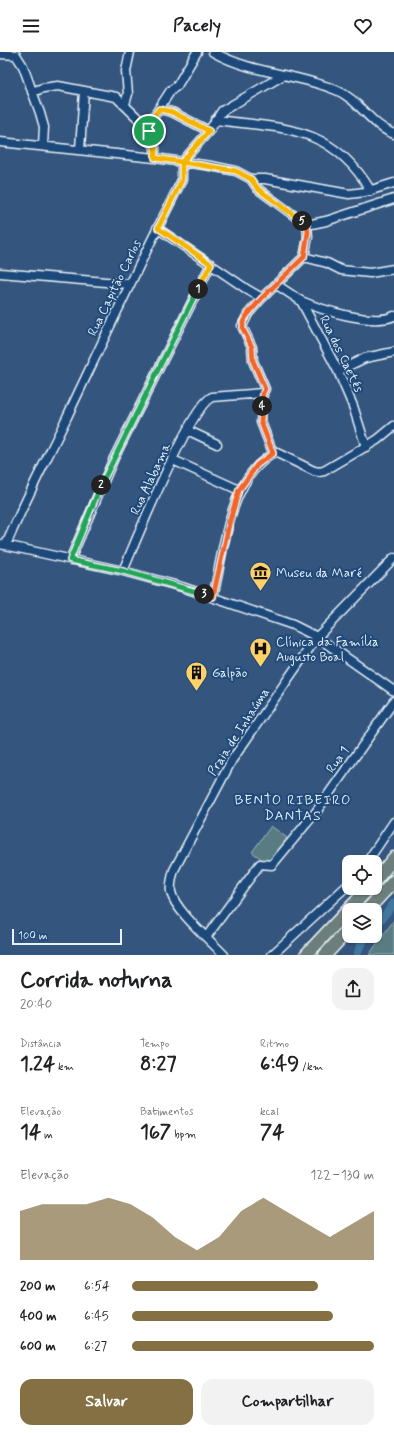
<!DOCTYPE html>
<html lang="pt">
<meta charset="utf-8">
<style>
body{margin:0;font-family:Mynerve,sans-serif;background:#f2f2f2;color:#202124;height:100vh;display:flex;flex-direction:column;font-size:15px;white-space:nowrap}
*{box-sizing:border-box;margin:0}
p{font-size:13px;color:#757577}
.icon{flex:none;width:22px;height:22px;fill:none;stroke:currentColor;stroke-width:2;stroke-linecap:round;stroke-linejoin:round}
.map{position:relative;height:903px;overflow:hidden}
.drawer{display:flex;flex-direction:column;background:#fff;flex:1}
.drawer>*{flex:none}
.buttons{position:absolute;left:342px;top:803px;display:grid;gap:8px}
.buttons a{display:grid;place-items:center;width:40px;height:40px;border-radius:8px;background:#fff;box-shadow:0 1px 3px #0004;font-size:20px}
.scale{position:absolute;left:12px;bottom:10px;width:110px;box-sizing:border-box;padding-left:4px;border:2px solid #e8f1f8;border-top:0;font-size:11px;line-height:14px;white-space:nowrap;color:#e8f1f8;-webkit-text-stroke:3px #1f4a7a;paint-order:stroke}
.pin{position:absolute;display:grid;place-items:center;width:34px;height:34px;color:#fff;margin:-17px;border:2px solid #fff;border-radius:50%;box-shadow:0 1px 4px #0007}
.km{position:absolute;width:20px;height:20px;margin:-10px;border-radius:50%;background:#222;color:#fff;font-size:11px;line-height:20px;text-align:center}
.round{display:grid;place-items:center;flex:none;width:42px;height:42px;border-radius:12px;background:#f2f2f2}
.summary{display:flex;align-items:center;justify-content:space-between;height:68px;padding:0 20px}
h1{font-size:22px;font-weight:700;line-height:30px}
.figures{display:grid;grid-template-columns:repeat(3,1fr);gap:6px;height:68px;padding:4px 20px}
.figures div{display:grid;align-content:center}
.figures b{font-size:20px;font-weight:700}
.figures small{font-size:11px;font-weight:400}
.figures p{font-size:11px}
.chart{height:112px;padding:8px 20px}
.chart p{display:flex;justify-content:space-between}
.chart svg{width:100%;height:72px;margin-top:4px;fill:#847042;opacity:.7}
.button{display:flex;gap:8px;margin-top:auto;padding:8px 20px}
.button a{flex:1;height:46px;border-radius:12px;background:#847042;color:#fff;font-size:16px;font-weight:700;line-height:46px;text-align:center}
.button a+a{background:#f2f2f2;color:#202124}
ul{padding:0 20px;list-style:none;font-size:13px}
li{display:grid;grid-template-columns:64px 48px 1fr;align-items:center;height:30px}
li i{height:10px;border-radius:5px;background:#847042}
header{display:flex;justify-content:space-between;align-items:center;height:52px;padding:0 20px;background:#fff;font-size:18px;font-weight:700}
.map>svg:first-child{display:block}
</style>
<header><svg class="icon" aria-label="menu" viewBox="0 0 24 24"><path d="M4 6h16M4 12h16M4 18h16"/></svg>Pacely<svg class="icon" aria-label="heart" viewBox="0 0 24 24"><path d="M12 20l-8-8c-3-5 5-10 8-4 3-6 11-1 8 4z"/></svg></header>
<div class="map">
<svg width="394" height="903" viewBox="0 0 394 903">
<rect width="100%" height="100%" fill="#34557e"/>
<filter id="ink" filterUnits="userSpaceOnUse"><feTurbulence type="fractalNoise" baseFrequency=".025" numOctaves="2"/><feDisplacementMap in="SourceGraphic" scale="8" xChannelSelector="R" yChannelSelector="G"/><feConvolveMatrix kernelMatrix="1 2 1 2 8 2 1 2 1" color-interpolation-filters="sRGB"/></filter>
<g filter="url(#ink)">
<!-- green -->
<path fill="#587c81" stroke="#a0b6bc" d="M 271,774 L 287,786 L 268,812 L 252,800 Z
M 394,868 L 394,903 L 369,903 Z"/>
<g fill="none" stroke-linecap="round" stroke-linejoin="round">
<!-- canal -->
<path stroke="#42789f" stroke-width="8" d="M 375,875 L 394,851
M 357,903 L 361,892 L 368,884"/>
<defs>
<path id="minor" d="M 213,0 C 252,22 296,21 336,38 C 359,47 370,73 394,82
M 0,2 L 16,3 L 23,14 L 40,61 L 44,75 L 43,93
M 32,40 L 43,36 L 58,34 L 116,45 L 147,75 L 155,96 L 155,106
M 125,52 L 128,42 L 126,19 L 130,0
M 159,57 L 172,60 L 209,79
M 215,68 C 282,76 332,73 371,139
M 147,75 L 171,38 L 177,34 L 197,0
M 0,90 L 155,106 L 211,114 L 236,119 L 251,127 L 265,127 L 349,142 L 365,140 L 394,131
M 80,97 L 84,39
M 251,127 L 258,137 L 307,173
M 307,173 L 326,169 L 394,147
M 157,176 L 248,238 L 262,246 L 304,205 L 308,185 L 307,173
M 304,205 L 327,211 L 341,218 L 370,221 L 394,217
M 0,221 L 129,232
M 277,233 L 301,249 L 338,319 L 353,354 L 366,395
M 262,246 L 248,262 L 242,274 L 252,295 L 253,309 L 265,337 L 263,341 L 261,370 L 273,401
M 301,249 C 322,258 373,274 394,264
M 338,319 L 365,306 L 394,300
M 187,378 L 217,392
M 173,408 L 239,438
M 0,492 L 123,519 L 182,535 L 293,573 L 317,585 L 394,639
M 6,493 C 24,450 46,409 66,367 C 104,287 141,207 182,128 L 182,110 L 209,79 L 222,59 L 282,24
M 70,508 L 114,406 L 211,212
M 123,519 C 135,491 190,354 212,345 L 263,341
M 213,545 C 223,503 228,436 264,408 C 268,405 271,401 277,401 L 314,419 L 319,420 L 324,419 L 377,388 L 394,374
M 367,810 L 394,770
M 207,884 L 260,812 L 272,813 L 316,760 L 394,649
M 224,903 C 210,888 175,859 171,840 C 170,833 172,825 174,818 L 232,708 L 317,585 L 394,506
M 272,903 L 349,832"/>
<path id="highway" d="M 375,829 L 394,806
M 367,858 L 394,829
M 306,903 L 369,836
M 325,903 L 349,877"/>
</defs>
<!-- minor casing -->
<use href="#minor" stroke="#e8f1f8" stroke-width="11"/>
<!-- highway casing -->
<use href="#highway" stroke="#e8f1f8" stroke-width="15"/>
<!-- minor -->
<use href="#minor" stroke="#1f4a7a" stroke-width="8"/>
<!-- highway -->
<use href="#highway" stroke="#6c7f7c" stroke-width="12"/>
</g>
</g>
<g fill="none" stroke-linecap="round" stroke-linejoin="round" filter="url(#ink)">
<defs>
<path id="split-1" d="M 149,79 L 155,96 L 155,106 L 182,110 L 182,128 L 158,176 L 211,212 L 198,237"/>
<path id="split-2" d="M 101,433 L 198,237"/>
<path id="split-3" d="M 101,433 L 70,508 L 123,519 L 204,542"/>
<path id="split-4" d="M 204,542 L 213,545 L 230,468 L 239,438 L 257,413 L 273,401 L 261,370 L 262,354"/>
<path id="split-5" d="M 262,354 L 263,341 L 265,337 L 253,309 L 252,295 L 243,277 L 243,270 L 248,262 L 262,246 L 304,205 L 308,180 L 307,173 L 302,169"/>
<path id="split-6" d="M 149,79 L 147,74 L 159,57 L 172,60 L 209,79 L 182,110 L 236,119 L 251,127 L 258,137 L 302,169"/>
</defs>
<!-- split-1 casing -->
<use href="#split-1" stroke="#fff" stroke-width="8"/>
<!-- split-2 casing -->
<use href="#split-2" stroke="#fff" stroke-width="8"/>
<!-- split-3 casing -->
<use href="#split-3" stroke="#fff" stroke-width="8"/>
<!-- split-4 casing -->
<use href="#split-4" stroke="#fff" stroke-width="8"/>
<!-- split-5 casing -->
<use href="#split-5" stroke="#fff" stroke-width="8"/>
<!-- split-6 casing -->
<use href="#split-6" stroke="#fff" stroke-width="8"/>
<!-- split-1 -->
<use href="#split-1" stroke="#f5b400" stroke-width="5"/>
<!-- split-2 -->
<use href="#split-2" stroke="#22a559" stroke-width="5"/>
<!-- split-3 -->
<use href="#split-3" stroke="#22a559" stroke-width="5"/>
<!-- split-4 -->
<use href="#split-4" stroke="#f0652b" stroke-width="5"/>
<!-- split-5 -->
<use href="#split-5" stroke="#f0652b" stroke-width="5"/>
<!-- split-6 -->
<use href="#split-6" stroke="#f5b400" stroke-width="5"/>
</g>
<!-- icons -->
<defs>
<symbol id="museum-pin" viewBox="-11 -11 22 30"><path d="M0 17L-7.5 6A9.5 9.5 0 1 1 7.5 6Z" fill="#ffd166" stroke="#1f4a7a"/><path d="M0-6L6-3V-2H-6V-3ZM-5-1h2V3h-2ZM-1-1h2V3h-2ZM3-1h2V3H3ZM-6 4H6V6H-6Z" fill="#111"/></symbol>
<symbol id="hospital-pin" viewBox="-11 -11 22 30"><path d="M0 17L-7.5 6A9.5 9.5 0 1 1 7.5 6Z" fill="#ffd166" stroke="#1f4a7a"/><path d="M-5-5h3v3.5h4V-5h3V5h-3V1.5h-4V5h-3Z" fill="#111"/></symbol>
<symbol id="building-pin" viewBox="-11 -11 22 30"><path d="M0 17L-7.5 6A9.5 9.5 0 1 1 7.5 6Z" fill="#ffd166" stroke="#1f4a7a"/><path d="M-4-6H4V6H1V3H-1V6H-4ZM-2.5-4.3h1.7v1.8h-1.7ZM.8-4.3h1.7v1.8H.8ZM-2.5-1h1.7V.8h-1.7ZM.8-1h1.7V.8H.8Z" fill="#111"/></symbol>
</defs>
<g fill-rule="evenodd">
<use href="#museum-pin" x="248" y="508" width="25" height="34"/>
<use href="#hospital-pin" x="248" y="584" width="25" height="34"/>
<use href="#building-pin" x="184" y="608" width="25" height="34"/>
</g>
<g text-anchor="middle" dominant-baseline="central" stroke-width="4" stroke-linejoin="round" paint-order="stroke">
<!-- street labels -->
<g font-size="13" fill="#e8f1f8" stroke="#1f4a7a">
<text transform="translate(115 236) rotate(-64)">Rua Capitão Carlos</text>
<text transform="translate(341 302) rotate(64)">Rua dos Caetés</text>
<text transform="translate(151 427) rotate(-65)">Rua Alabama</text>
<text transform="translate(239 680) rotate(-57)">Praia de Inhaúma</text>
<text transform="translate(338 708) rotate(-54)">Rua 1</text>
</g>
<!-- poi labels -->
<g font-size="13" fill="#e8f1f8" stroke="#1f4a7a" text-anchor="start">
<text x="276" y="521">Museu da Maré</text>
<text x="276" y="590">Clínica da Família<tspan x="276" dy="15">Augusto Boal</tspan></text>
<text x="212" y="621">Galpão</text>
</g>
<!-- neighbourhood labels -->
<g font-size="14" letter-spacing="1" fill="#e8f1f8" stroke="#1f4a7a">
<text x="293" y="748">BENTO RIBEIRO<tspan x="293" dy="16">DANTAS</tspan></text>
</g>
</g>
</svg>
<div class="buttons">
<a><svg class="icon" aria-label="locate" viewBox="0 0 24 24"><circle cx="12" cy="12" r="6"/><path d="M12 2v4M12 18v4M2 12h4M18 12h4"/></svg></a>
<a><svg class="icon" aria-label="layers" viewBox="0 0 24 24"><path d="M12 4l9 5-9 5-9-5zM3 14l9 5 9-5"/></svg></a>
</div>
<div class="scale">100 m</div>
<div class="pin" style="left:149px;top:79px;background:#1e9e55"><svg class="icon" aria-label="arrive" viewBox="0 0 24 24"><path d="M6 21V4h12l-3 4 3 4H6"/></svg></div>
<b class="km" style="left:198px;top:237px">1</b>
<b class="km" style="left:101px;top:433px">2</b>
<b class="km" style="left:204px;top:542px">3</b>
<b class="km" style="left:262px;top:354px">4</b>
<b class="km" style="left:302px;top:169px">5</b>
</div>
<section class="drawer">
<div class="summary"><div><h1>Corrida noturna</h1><p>20:40</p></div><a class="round"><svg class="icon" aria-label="share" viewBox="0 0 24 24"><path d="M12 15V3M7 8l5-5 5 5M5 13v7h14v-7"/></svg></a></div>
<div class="figures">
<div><p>Distância</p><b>1.24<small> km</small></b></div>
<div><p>Tempo</p><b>8:27</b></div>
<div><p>Ritmo</p><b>6:49<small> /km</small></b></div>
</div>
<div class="figures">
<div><p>Elevação</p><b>14<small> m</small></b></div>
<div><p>Batimentos</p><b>167<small> bpm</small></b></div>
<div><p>kcal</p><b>74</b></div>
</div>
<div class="chart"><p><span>Elevação</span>122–130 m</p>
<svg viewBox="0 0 160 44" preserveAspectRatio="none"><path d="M0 44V14L10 10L20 10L30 10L40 6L50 10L60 18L70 30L80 38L90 30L100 14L110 6L120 14L130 22L140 30L150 22L160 14V44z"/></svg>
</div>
<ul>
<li><b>200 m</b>6:54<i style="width:77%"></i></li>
<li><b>400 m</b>6:45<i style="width:83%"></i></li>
<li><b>600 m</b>6:27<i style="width:100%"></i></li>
</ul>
<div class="button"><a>Salvar</a><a>Compartilhar</a></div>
</section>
